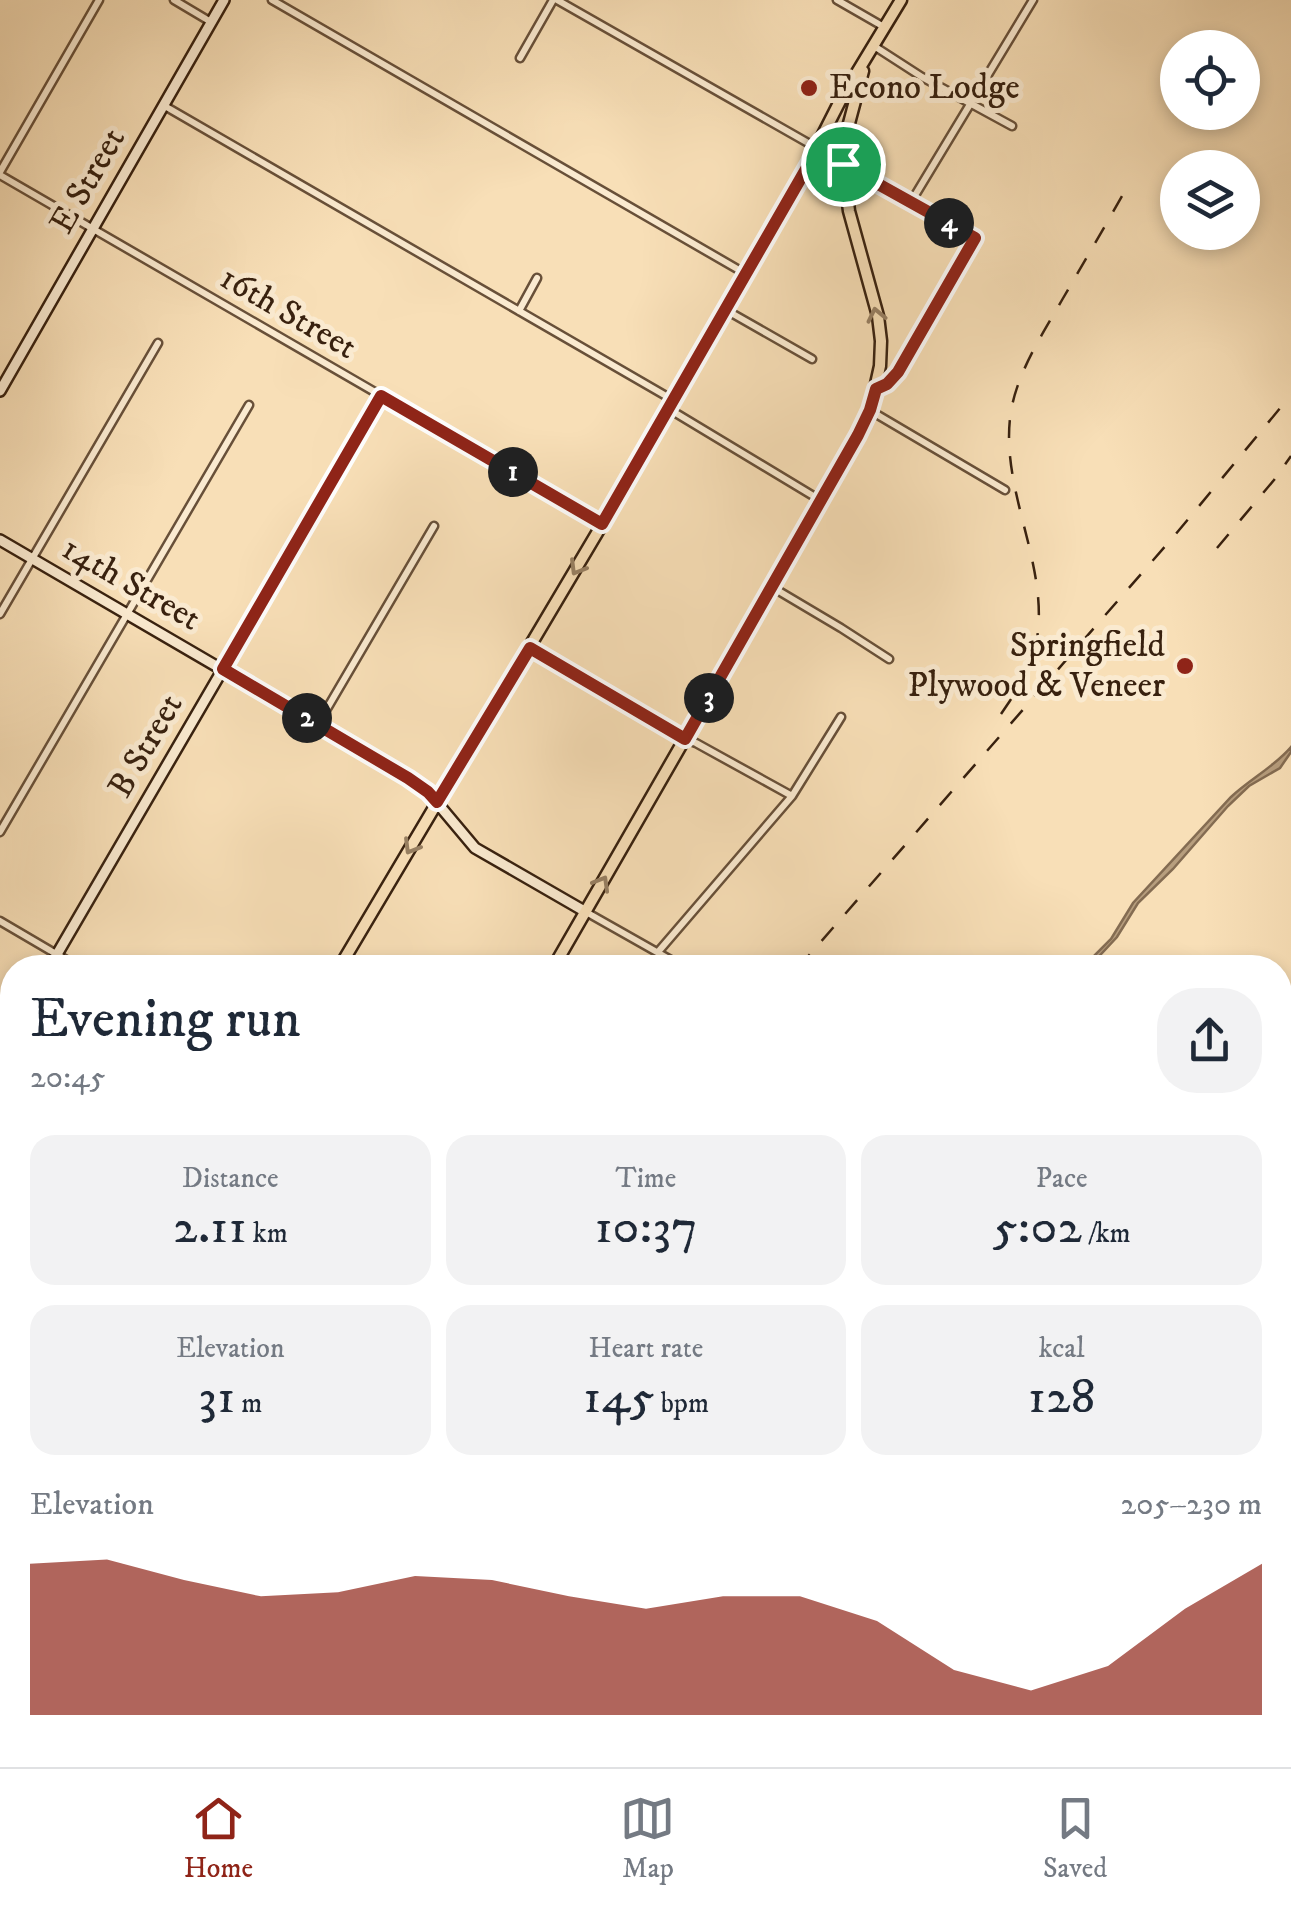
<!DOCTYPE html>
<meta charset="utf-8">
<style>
body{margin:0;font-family:"IM FELL DW Pica",serif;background:#f2f2f3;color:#1f2937;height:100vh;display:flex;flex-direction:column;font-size:38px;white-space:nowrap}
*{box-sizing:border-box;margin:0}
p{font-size:32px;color:#747a83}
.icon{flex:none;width:55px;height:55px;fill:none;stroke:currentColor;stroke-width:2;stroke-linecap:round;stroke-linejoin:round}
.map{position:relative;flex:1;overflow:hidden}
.drawer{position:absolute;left:0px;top:955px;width:1292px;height:812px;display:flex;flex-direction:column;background:#fff;border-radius:40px 40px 0 0;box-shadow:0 5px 15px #0003}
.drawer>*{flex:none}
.fabs{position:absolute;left:1160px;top:30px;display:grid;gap:20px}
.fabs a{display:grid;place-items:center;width:100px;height:100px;border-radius:50%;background:#fff;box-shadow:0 5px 15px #0003;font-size:50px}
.pin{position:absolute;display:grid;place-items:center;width:85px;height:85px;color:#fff;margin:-42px;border:5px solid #fff;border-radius:50%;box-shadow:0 2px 10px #0007}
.km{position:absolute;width:50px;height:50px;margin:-25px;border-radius:50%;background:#222;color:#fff;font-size:28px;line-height:50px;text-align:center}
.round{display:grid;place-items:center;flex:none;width:105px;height:105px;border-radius:40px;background:#f2f2f3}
.head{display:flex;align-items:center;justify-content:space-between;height:170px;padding:0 30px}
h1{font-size:55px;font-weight:600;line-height:75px}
.figures{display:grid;grid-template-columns:repeat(3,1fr);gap:15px;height:170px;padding:10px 30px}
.figures div{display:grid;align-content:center;border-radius:25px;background:#f2f2f3;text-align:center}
.figures b{font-size:50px;font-weight:600}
.figures small{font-size:28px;font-weight:400}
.figures p{font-size:28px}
.chart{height:280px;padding:20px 30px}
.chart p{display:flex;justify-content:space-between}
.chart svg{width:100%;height:180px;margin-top:10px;fill:#8f2418;opacity:.7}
.dock{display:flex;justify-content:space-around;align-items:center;height:140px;border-top:2px solid #e0e1e3;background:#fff;font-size:28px;color:#747a83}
.dock a{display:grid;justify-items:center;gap:5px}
.dock .active{color:#8f2418}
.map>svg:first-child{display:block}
</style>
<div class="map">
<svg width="1291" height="1767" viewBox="0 0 1291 1767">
<rect width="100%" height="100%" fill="#f8dfb7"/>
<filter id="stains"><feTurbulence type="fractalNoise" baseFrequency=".002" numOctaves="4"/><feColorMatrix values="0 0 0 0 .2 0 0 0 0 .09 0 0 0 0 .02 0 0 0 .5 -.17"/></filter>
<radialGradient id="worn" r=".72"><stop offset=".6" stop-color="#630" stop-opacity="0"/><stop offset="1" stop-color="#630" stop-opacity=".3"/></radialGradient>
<!-- green -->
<path fill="#d7bf9a" stroke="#887054" stroke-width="2.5" d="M 340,1755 L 438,1755 L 429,1767 L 368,1767 Z
M 818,1755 L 1042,1755 L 1035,1767 L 794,1766 Z"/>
<!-- water -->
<path fill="#b79e7e" stroke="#846c52" stroke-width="2.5" d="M 1291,747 L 1291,752 L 1280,768 L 1249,786 L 1228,806 L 1173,869 L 1138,903 L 1117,937 L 1089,967 L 1083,967 L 1111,939 L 1133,903 L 1231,797 C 1250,779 1274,767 1291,747 Z"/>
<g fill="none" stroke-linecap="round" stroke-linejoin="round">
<!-- stream -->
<path stroke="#846c52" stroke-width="2.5" d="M 227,1762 L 238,1755"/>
<defs>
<path id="street" d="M 174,0 L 211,22
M 272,0 L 746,274
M 557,0 L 975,238 L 898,372 L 887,384 L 876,389
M 837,0 L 884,27
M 874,46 L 922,77 L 1012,126
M 520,58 L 553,0
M 163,105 L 673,400
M 0,172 L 99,0
M 0,175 L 601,523
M 911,202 L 1033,0
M 726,310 L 812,359
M 519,311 L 537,278
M 669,409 L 820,500
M 871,411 L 1005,490
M 772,587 L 841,628 L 889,659
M 0,614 L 158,343
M 530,647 L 685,739 L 696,743 L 792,796
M 223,669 L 381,396
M 318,724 L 434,526
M 0,832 L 249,405
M 586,912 L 685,968
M 0,921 L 80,968
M 658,952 L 792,796 L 841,717
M 0,1269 L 12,1248
M 0,1449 L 12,1457
M 0,1602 L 12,1609
M 149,1767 L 162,1756"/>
<path id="secondary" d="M 0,391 L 224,0
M 0,540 L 408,778 L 428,792 L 475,848 L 586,912
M 49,968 L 223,669
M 0,1052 L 12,1030
M 0,1304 L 12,1311
M 0,1752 L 20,1764"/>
<path id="primary" d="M 339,968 L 597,533 L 803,174 L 841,99 L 901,0
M 553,968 L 772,587 L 870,411 L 880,366 L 881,341 L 878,316 L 849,211 L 843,164 L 844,142 L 863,71
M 0,1488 L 12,1467
M 0,1702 L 12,1687"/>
</defs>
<!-- street casing -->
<use href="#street" stroke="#685039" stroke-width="11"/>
<!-- secondary casing -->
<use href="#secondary" stroke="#38210f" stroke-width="14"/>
<!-- primary casing -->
<use href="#primary" stroke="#38210f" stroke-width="15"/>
<!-- street -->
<use href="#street" stroke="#faead0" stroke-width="6"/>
<!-- secondary -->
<use href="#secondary" stroke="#faead0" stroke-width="9"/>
<!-- primary -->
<use href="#primary" stroke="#f8dfb7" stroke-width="10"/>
<!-- rail -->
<path stroke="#38210f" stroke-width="2.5" stroke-dasharray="18 18" stroke-linecap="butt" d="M 1217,548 L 1274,480 L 1291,456
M 1001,714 C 1011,699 1022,684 1029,668 C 1063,582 997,498 1011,411 C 1018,371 1042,335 1062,300 C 1084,262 1106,225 1127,187
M 798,968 L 1175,535 L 1291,395
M 102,1767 L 113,1755
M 484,1767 L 498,1755"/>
</g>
<!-- one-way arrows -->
<defs><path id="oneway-chevron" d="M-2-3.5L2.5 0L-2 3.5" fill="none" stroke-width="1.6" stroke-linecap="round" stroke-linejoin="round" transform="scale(2.5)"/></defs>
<g stroke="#988063">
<use href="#oneway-chevron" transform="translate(876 315) rotate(-102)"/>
<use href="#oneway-chevron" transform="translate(577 568) rotate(121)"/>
<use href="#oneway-chevron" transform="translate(411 847) rotate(121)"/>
<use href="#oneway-chevron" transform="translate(602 883) rotate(-60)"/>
</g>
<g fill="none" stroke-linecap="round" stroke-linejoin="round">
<defs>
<path id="route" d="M 817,150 L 975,238 L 898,372 L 887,384 L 876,389 L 870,410 L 858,435 L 685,739 L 530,648 L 437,802 L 428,792 L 408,778 L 223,669 L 381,396 L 602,524 Z"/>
</defs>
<!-- route casing -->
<use href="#route" stroke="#fff" stroke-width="20"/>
<!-- route -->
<use href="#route" stroke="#8f2418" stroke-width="12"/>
</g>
<!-- markers -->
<g fill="#8f2418" stroke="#faead0" stroke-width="4">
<circle cx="809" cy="88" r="10"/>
<circle cx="1185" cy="666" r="10"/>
</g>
<g text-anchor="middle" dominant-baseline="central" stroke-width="10" stroke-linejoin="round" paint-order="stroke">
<!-- poi labels -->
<g font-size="35" fill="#38210f" stroke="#faead0" text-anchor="start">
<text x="829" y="88">Econo Lodge</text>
<text x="1165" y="646" text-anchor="end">Springfield<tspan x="1165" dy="40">Plywood &amp; Veneer</tspan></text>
</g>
<!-- street labels -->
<g font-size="35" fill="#38210f" stroke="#faead0">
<text transform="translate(88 181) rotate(-60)">E Street</text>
<text transform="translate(288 313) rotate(30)">16th Street</text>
<text transform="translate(131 584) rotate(30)">14th Street</text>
<text transform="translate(146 746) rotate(-60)">B Street</text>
</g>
</g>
<rect width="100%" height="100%" filter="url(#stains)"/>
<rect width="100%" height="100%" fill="url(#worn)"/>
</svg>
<div class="fabs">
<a><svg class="icon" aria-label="locate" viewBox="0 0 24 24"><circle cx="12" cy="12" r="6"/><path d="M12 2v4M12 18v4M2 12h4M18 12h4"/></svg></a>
<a><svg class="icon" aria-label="layers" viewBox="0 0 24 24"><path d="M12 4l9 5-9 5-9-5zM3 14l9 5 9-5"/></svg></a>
</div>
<div class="pin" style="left:843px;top:164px;background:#1e9e55"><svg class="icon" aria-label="arrive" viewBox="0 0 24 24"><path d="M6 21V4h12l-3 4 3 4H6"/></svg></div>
<b class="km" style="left:513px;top:472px">1</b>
<b class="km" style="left:307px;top:718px">2</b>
<b class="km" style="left:709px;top:698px">3</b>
<b class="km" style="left:949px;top:223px">4</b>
<section class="drawer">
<div class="head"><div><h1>Evening run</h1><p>20:45</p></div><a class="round"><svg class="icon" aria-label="share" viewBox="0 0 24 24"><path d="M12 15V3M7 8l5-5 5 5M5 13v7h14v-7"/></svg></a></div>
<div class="figures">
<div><p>Distance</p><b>2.11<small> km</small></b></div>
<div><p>Time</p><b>10:37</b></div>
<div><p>Pace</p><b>5:02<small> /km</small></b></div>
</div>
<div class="figures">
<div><p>Elevation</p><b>31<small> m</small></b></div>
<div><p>Heart rate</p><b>145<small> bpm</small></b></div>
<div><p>kcal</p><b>128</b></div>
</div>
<div class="chart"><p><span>Elevation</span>205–230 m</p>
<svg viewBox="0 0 160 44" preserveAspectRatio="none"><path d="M0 44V7L10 6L20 11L30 15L40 14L50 10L60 11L70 15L80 18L90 15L100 15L110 21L120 33L130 38L140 32L150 18L160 7V44z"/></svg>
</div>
</section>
</div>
<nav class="dock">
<a class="active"><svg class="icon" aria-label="home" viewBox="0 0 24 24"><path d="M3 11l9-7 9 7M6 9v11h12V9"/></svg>Home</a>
<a><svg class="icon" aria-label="map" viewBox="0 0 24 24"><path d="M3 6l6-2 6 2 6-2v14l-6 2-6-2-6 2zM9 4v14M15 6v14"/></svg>Map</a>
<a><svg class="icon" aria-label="saved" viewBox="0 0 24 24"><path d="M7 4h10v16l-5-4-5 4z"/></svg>Saved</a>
</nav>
